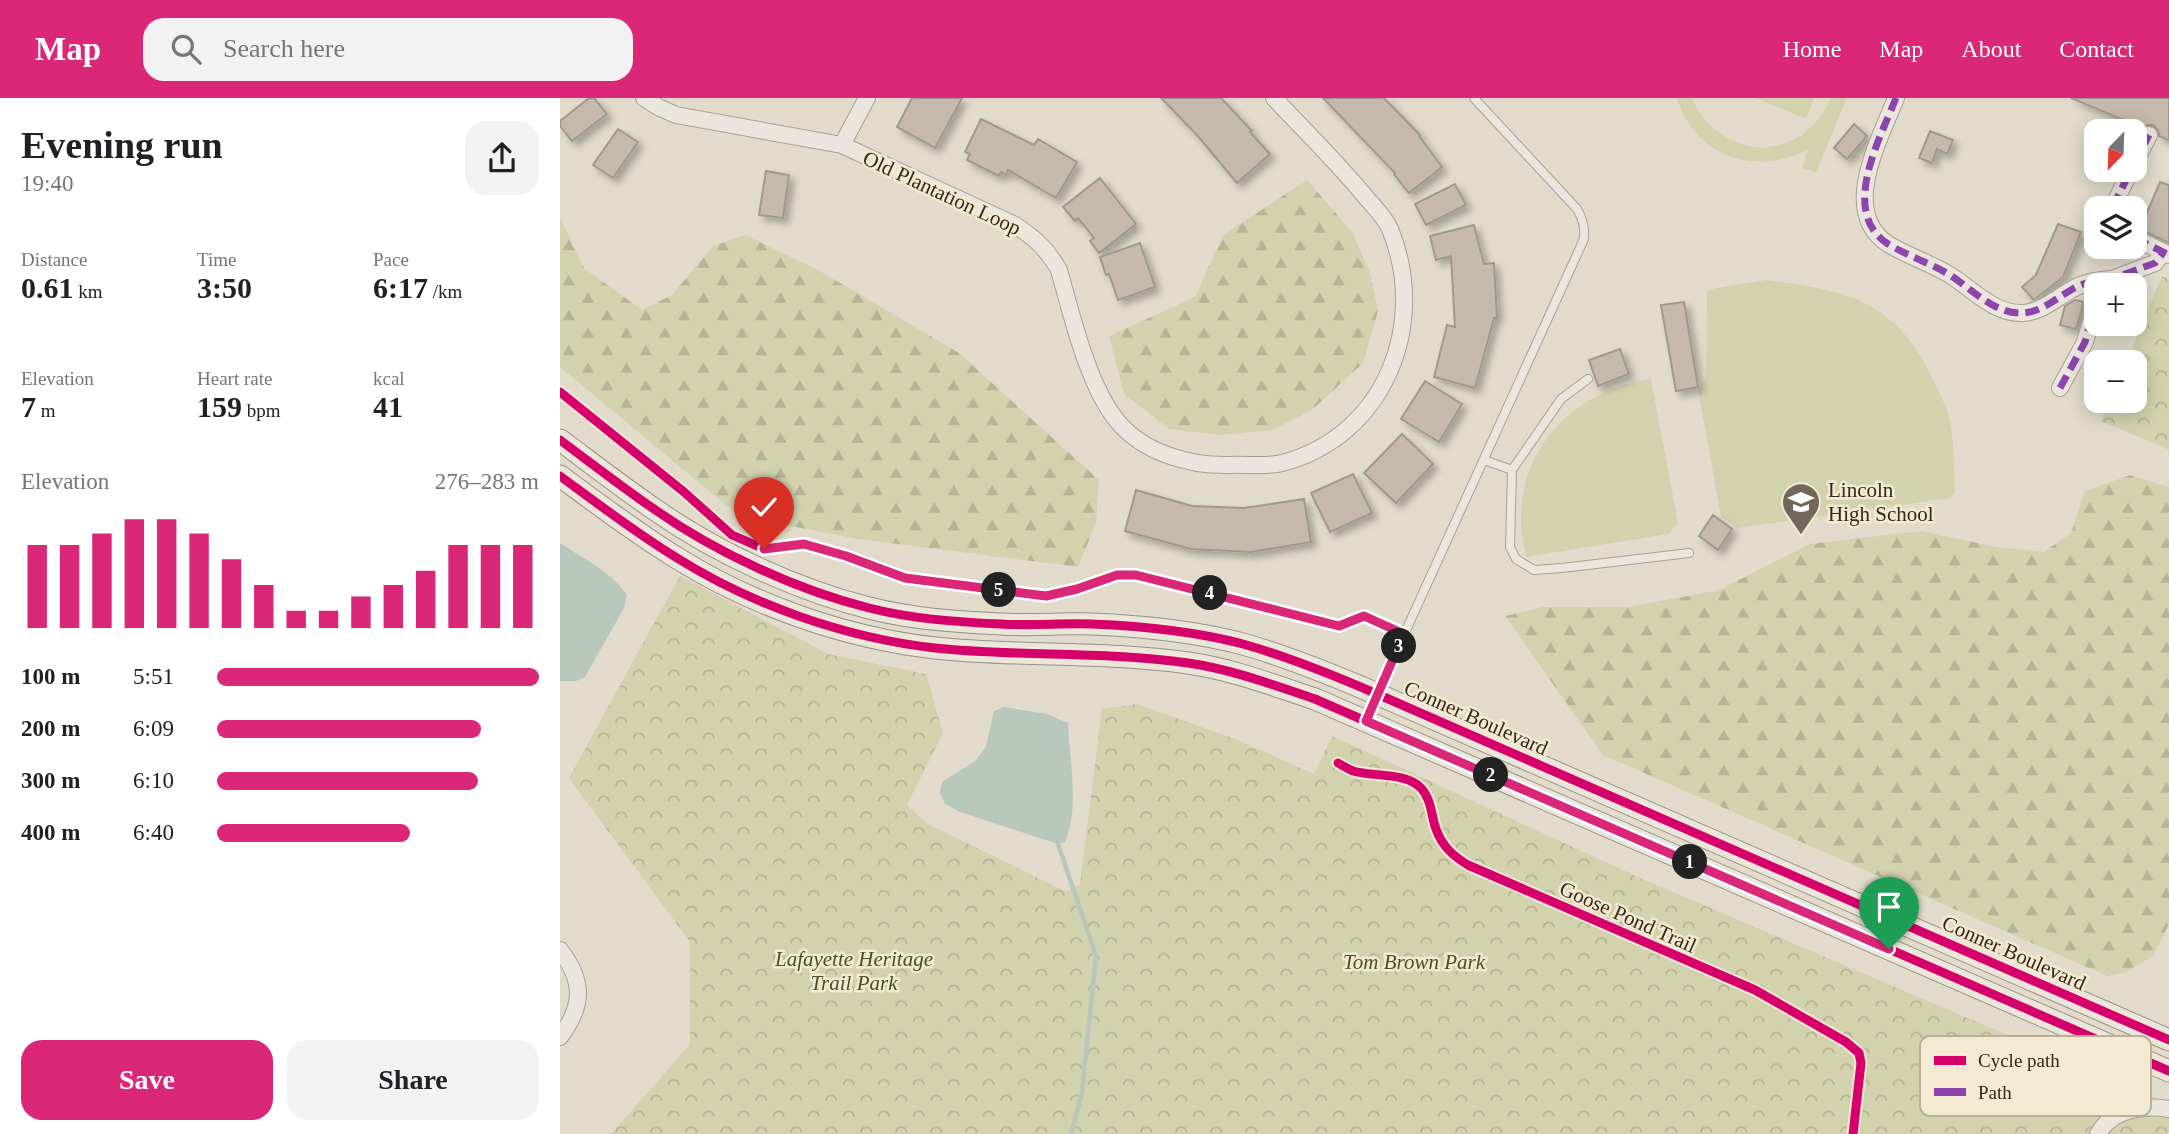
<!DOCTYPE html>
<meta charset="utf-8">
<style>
body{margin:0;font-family:Georgia,serif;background:#f2f2f2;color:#202124;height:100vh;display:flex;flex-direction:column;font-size:26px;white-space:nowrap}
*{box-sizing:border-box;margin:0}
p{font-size:23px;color:#757577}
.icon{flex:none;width:38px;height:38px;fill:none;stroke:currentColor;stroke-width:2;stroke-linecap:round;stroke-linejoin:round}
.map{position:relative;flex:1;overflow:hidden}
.sheet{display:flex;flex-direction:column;background:#fff;width:560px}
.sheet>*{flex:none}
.needle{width:46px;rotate:203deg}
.fabs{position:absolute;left:1524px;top:21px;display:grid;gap:14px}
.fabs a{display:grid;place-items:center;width:63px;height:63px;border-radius:14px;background:#fff;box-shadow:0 4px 18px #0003;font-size:35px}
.pin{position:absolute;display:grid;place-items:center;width:60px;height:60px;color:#fff;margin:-72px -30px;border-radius:50% 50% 50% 0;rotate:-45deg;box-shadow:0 0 7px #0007}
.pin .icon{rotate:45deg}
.km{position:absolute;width:35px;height:35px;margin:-18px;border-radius:50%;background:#222;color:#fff;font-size:19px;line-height:35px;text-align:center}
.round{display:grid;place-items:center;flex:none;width:74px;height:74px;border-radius:21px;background:#f2f2f2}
.head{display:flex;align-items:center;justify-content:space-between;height:119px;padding:0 21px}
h1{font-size:38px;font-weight:800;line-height:52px}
.metrics{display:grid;grid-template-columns:repeat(3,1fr);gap:10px;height:119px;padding:7px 21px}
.metrics div{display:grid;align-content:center}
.metrics b{font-size:30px;font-weight:800}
.metrics small{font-size:19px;font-weight:400}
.metrics p{font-size:19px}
.chart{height:196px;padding:14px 21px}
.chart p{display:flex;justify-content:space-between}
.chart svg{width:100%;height:126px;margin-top:7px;stroke:#db2777;stroke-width:6}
.cta{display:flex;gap:14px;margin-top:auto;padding:14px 21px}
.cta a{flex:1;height:80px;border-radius:21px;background:#db2777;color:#fff;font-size:28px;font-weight:800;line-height:80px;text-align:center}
.cta a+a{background:#f2f2f2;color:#202124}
ul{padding:0 21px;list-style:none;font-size:23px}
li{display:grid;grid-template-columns:112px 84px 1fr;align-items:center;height:52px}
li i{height:18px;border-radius:9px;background:#db2777}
header{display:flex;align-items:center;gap:42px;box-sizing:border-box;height:98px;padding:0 35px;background:#db2777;color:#fff}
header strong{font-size:33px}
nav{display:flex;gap:38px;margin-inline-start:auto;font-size:24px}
.search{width:490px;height:63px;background:#f2f2f2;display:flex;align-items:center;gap:18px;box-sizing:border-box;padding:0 24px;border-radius:21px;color:#757577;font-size:26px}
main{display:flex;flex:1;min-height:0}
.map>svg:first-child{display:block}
</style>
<header>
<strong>Map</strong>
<div class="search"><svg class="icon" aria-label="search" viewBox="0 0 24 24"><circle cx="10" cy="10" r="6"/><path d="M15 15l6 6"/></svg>Search here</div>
<nav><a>Home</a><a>Map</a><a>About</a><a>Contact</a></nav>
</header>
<main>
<section class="sheet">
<div class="head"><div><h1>Evening run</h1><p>19:40</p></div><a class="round"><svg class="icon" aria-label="share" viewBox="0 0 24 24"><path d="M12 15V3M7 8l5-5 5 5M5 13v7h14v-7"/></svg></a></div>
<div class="metrics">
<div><p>Distance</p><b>0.61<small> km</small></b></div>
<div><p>Time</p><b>3:50</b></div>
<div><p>Pace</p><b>6:17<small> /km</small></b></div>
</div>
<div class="metrics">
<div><p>Elevation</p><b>7<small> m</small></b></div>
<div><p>Heart rate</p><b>159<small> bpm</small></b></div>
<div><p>kcal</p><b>41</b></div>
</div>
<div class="chart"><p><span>Elevation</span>276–283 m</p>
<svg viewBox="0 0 160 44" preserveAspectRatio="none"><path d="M5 44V15M15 44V15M25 44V11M35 44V6M45 44V6M55 44V11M65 44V20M75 44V29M85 44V38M95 44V38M105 44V33M115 44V29M125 44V24M135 44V15M145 44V15M155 44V15"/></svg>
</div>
<ul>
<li><b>100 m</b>5:51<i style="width:100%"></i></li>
<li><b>200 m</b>6:09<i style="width:82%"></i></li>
<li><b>300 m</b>6:10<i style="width:81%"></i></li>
<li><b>400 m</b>6:40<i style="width:60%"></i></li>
</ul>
<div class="cta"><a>Save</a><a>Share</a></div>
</section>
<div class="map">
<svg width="1609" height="1036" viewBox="0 0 1609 1036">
<defs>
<pattern id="forest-firs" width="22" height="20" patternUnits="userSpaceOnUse" patternTransform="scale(1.75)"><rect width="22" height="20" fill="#d2d2ae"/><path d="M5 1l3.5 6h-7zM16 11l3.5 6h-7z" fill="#b5b495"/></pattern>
<pattern id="park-crowns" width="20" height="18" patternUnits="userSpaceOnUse" patternTransform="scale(1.75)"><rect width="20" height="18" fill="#d2d2ae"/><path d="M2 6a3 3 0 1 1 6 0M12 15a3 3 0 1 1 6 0" fill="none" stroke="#b5b495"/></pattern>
<filter id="shadow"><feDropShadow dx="5" dy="5" stdDeviation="3.5" flood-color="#0004"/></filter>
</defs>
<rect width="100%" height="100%" fill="#e2dbcb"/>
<!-- grass -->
<path fill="#d2d2ae" d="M 1117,0 L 1132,0 C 1161,65 1242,66 1271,0 L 1287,0 L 1256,74 L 1242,70 L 1248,52 C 1195,78 1135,60 1117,0 Z
M 1196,0 L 1254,0 L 1246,21 Z
M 1206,182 C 1287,192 1338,203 1374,284 C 1379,295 1386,307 1389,319 C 1394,338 1394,373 1395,394 L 1391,400 L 1178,430 L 1161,419 L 1138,291 L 1146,280 L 1147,193 L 1156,190 Z
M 1091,281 L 1118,425 L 1108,436 L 966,459 C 964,447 961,434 961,422 C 960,346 1019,291 1091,281 Z"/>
<!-- forest -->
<path fill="url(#forest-firs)" d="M 747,82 L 792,134 L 810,175 L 818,213 L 803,265 L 753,311 L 713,332 L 660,337 L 609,331 L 564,296 L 549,238 L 635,199 L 663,137 Z
M 0,120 L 24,170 L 82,212 L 112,197 L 153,148 L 185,137 L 258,172 L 399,255 L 539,382 L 536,425 L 518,469 L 298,441 L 179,418 L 0,269 Z
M 1570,377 L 1609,389 L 1609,826 L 1593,858 L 1564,875 L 1547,878 L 1043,657 L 945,518 L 983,509 L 1069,509 L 1159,492 L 1250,446 L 1362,433 L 1436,449 L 1484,454 L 1511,435 L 1525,393 Z"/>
<!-- park -->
<path fill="url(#park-crowns)" d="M 1602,178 L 1609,181 L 1609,352 L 1541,323 L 1549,303 L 1575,303 L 1575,264 L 1566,264 Z
M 120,478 L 268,556 L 366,576 L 383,635 L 347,707 L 368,726 L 506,794 L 520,786 L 542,611 L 577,606 L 678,642 L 754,676 L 772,638 L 1078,779 L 1609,1006 L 1609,1036 L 51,1036 L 130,946 L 130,844 L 9,680 Z"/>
<!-- water -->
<path fill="#b7c7bc" d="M 0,445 C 22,460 52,474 67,497 L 64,510 L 25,579 L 16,583 L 0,583 Z
M 444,609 L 487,616 L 508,625 C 509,661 520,710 505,744 L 498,746 L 400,714 L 385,706 L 380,695 L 382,684 L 415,663 L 426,649 L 434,613 Z"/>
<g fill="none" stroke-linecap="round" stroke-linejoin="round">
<!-- stream -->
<path stroke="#b7c7bc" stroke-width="4.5" d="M 498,746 L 536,858 L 522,995 L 511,1036"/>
</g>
<!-- building -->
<path fill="#c6b9ac" stroke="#a2978b" stroke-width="2" filter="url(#shadow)" d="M 29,0 L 34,0 L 47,16 L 12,43 L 0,28 L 0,23 Z
M 352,0 L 402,0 L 375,50 L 337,29 Z
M 601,0 L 661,0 L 692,33 L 690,34 L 710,56 L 677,85 L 637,37 Z
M 763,0 L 824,0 L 860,37 L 859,38 L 882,69 L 849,95 L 834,76 L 835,75 Z
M 1511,0 L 1609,0 L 1609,42 L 1599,38 L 1598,32 L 1593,27 L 1588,27 L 1582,30 Z
M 421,21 L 474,47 L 478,41 L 517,64 L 496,100 L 448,72 L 446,77 L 441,74 L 439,78 L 407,62 L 410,56 L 405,54 Z
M 1294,26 L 1307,38 L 1287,61 L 1274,50 Z
M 58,31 L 78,44 L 53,80 L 33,67 Z
M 1370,33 L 1393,42 L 1387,56 L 1377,51 L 1372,65 L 1359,60 Z
M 206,73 L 229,77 L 223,120 L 199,117 Z
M 540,80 L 576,126 L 539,155 L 530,143 L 534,140 L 518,120 L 515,123 L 503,109 Z
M 1600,84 L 1609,87 L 1609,145 L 1580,131 Z
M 895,86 L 906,107 L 866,127 L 855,106 Z
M 1498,126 L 1521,134 L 1503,179 L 1474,202 L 1462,189 L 1476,177 Z
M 914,127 L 924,166 L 934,165 L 937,220 L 934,220 L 915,290 L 874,279 L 887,227 L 895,229 L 891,158 L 876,162 L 870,138 Z
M 580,145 L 595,189 L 558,202 L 549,176 L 546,177 L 540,159 Z
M 1515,202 L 1524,204 L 1516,231 L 1500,227 L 1505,208 Z
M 1124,204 L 1138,289 L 1116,293 L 1101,207 Z
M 1060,251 L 1069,276 L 1038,288 L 1029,262 Z
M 865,283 L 902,306 L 879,344 L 841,321 Z
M 842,336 L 873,366 L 836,405 L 804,375 Z
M 793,376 L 812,415 L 770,434 L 751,395 Z
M 576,392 L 632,408 L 684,410 L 744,401 L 751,444 L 691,454 L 631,451 L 565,433 Z
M 1153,417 L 1172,431 L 1158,452 L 1139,438 Z"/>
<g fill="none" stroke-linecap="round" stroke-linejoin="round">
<defs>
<path id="lane" d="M 924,362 L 952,372 L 950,449 L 956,461 L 974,472 L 1002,470 L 1129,455
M 952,372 L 1001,301 L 1028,281
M 817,596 L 1024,141 C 1025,129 1023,121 1017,111 L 914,0"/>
<path id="street" d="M 84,0 L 98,9 L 116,17 L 282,47 L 455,127 C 476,141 486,150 499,172 C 512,218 528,288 558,324 C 584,355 630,368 669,367 C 685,366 706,369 722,365 C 825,338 869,226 830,131 C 825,119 813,108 804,97 C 776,63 744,32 714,0
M 1336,0 C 1320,41 1279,114 1328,146 C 1348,158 1370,165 1390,177 C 1412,191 1435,217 1464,215 C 1483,213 1495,201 1511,192 C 1524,184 1537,182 1552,181
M 282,47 L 307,0
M 1575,64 L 1589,37
M 1557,110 L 1557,100 L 1571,72
M 1575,140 L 1609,157
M 1546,187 L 1552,181 L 1595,165 L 1603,155
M 1500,290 L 1525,244 L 1536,206
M 0,852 C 24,883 24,907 0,939
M 1538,1036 C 1552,1011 1583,1007 1609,1011"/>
<path id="secondary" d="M 0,342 C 31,365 62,389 94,411 C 155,454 237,492 309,510 C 352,521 397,524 441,526 C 471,528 501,525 531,526 C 581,528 634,533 683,546 C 729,559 773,577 817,596 L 1609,942
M 0,378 C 38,406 76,435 117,460 C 192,507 286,540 375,550 C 459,559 544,553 628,565 C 671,571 713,587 755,601 L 1609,973"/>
</defs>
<!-- lane casing -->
<use href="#lane" stroke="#a7a094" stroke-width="10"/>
<!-- street casing -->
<use href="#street" stroke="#a7a094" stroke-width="18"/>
<!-- secondary casing -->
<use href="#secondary" stroke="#979085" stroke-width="23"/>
<!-- lane -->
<use href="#lane" stroke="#eae6dd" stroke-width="8"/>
<!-- street -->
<use href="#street" stroke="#eae6dd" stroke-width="16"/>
<!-- secondary -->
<use href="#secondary" stroke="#eae6dd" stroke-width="21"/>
<!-- quiet -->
<path stroke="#8e44ad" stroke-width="7" stroke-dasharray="14 7" stroke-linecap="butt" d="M 1336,0 C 1320,41 1279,114 1328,146 C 1348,158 1370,165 1390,177 C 1412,191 1435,217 1464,215 C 1483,213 1495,201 1511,192 C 1524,184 1537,182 1552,181
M 1575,64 L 1589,37
M 1557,110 L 1557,100 L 1571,72
M 1575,140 L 1609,157
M 1546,187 L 1552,181 L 1595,165 L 1603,155
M 1500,290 L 1525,244 L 1536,206
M 1570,1013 L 1568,988 L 1571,975"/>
<defs>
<path id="cycleway" d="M 0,294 L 124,394 L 172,437 L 204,451 L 244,446 L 286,458 L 345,480 L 486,498 L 517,491 L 557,477 L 576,477 L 779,528 L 804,518 L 844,536
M 0,342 C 31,365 62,389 94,411 C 155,454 237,492 309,510 C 352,521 397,524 441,526 C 471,528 501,525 531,526 C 581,528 634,533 683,546 C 729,559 773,577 817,596 L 1609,942
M 0,378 C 38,406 76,435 117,460 C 192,507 286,540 375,550 C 459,559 544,553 628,565 C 671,571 713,587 755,601 L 1609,973
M 778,665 C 783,668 788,671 793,673 C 813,679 845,674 861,690 C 872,702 871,718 876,731 C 882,748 893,758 908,767 L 1195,892 L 1286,944 L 1299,955 L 1301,965 L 1293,1036"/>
</defs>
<!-- cycleway casing -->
<use href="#cycleway" stroke="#f4e9d1" stroke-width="13"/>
<!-- cycleway -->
<use href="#cycleway" stroke="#d6006c" stroke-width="9"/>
</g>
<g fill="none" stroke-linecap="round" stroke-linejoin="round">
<defs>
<path id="route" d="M 204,451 L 244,446 L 286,458 L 345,480 L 486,498 L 517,491 L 557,477 L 576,477 L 779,528 L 804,518 L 844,536 L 806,623 L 1329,851"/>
</defs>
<!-- route casing -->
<use href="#route" stroke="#fff" stroke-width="14"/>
<!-- route -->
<use href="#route" stroke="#db2777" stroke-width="9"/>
</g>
<!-- icons -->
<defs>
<symbol id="school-pin" viewBox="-11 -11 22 30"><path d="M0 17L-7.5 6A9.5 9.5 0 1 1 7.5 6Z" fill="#72675a" stroke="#f4e9d1"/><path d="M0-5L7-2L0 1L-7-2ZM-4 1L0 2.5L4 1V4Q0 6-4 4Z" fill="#fff"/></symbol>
</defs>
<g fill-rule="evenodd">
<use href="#school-pin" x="1219" y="382" width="44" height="60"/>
</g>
<g text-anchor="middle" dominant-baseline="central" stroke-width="5" stroke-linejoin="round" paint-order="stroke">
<!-- street labels -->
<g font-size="21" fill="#35281d" stroke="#f4e9d1">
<text transform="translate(382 95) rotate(25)">Old Plantation Loop</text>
<text transform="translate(916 620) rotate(24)">Conner Boulevard</text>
<text transform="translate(1068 819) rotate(24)">Goose Pond Trail</text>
<text transform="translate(1454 855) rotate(24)">Conner Boulevard</text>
</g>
<!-- poi labels -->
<g font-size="21" fill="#35281d" stroke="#f4e9d1" text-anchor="start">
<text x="1268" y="392">Lincoln<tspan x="1268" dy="24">High School</tspan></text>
</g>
<!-- park labels -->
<g font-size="21" font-style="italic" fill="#475124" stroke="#f4e9d1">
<text x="294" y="861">Lafayette Heritage<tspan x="294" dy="24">Trail Park</tspan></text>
<text x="854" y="864">Tom Brown Park</text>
</g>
</g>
<!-- legend -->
<rect x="1360" y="938" width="231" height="80" rx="10" fill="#f4e9d1" stroke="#bbaf9b" stroke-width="2"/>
<rect x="1374" y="958" width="32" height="9" fill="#d6006c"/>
<rect x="1374" y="990" width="32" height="8" fill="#8e44ad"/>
<g font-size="19" fill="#35281d">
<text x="1418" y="969">Cycle path</text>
<text x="1418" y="1001">Path</text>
</g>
</svg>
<div class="fabs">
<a><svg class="needle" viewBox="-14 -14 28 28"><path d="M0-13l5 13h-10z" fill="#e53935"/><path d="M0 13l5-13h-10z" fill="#757577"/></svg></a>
<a><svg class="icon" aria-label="layers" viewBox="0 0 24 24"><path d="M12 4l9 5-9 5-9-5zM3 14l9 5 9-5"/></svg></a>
<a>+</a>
<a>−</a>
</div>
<div class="pin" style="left:1329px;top:851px;background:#1e9e55"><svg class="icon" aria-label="arrive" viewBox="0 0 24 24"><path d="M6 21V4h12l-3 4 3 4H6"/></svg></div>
<div class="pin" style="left:204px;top:451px;background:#d93025"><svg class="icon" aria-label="check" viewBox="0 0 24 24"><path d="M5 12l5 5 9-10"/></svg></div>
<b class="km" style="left:1130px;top:764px">1</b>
<b class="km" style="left:931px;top:677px">2</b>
<b class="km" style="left:839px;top:548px">3</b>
<b class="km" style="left:650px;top:495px">4</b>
<b class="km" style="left:439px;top:492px">5</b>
</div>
</main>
